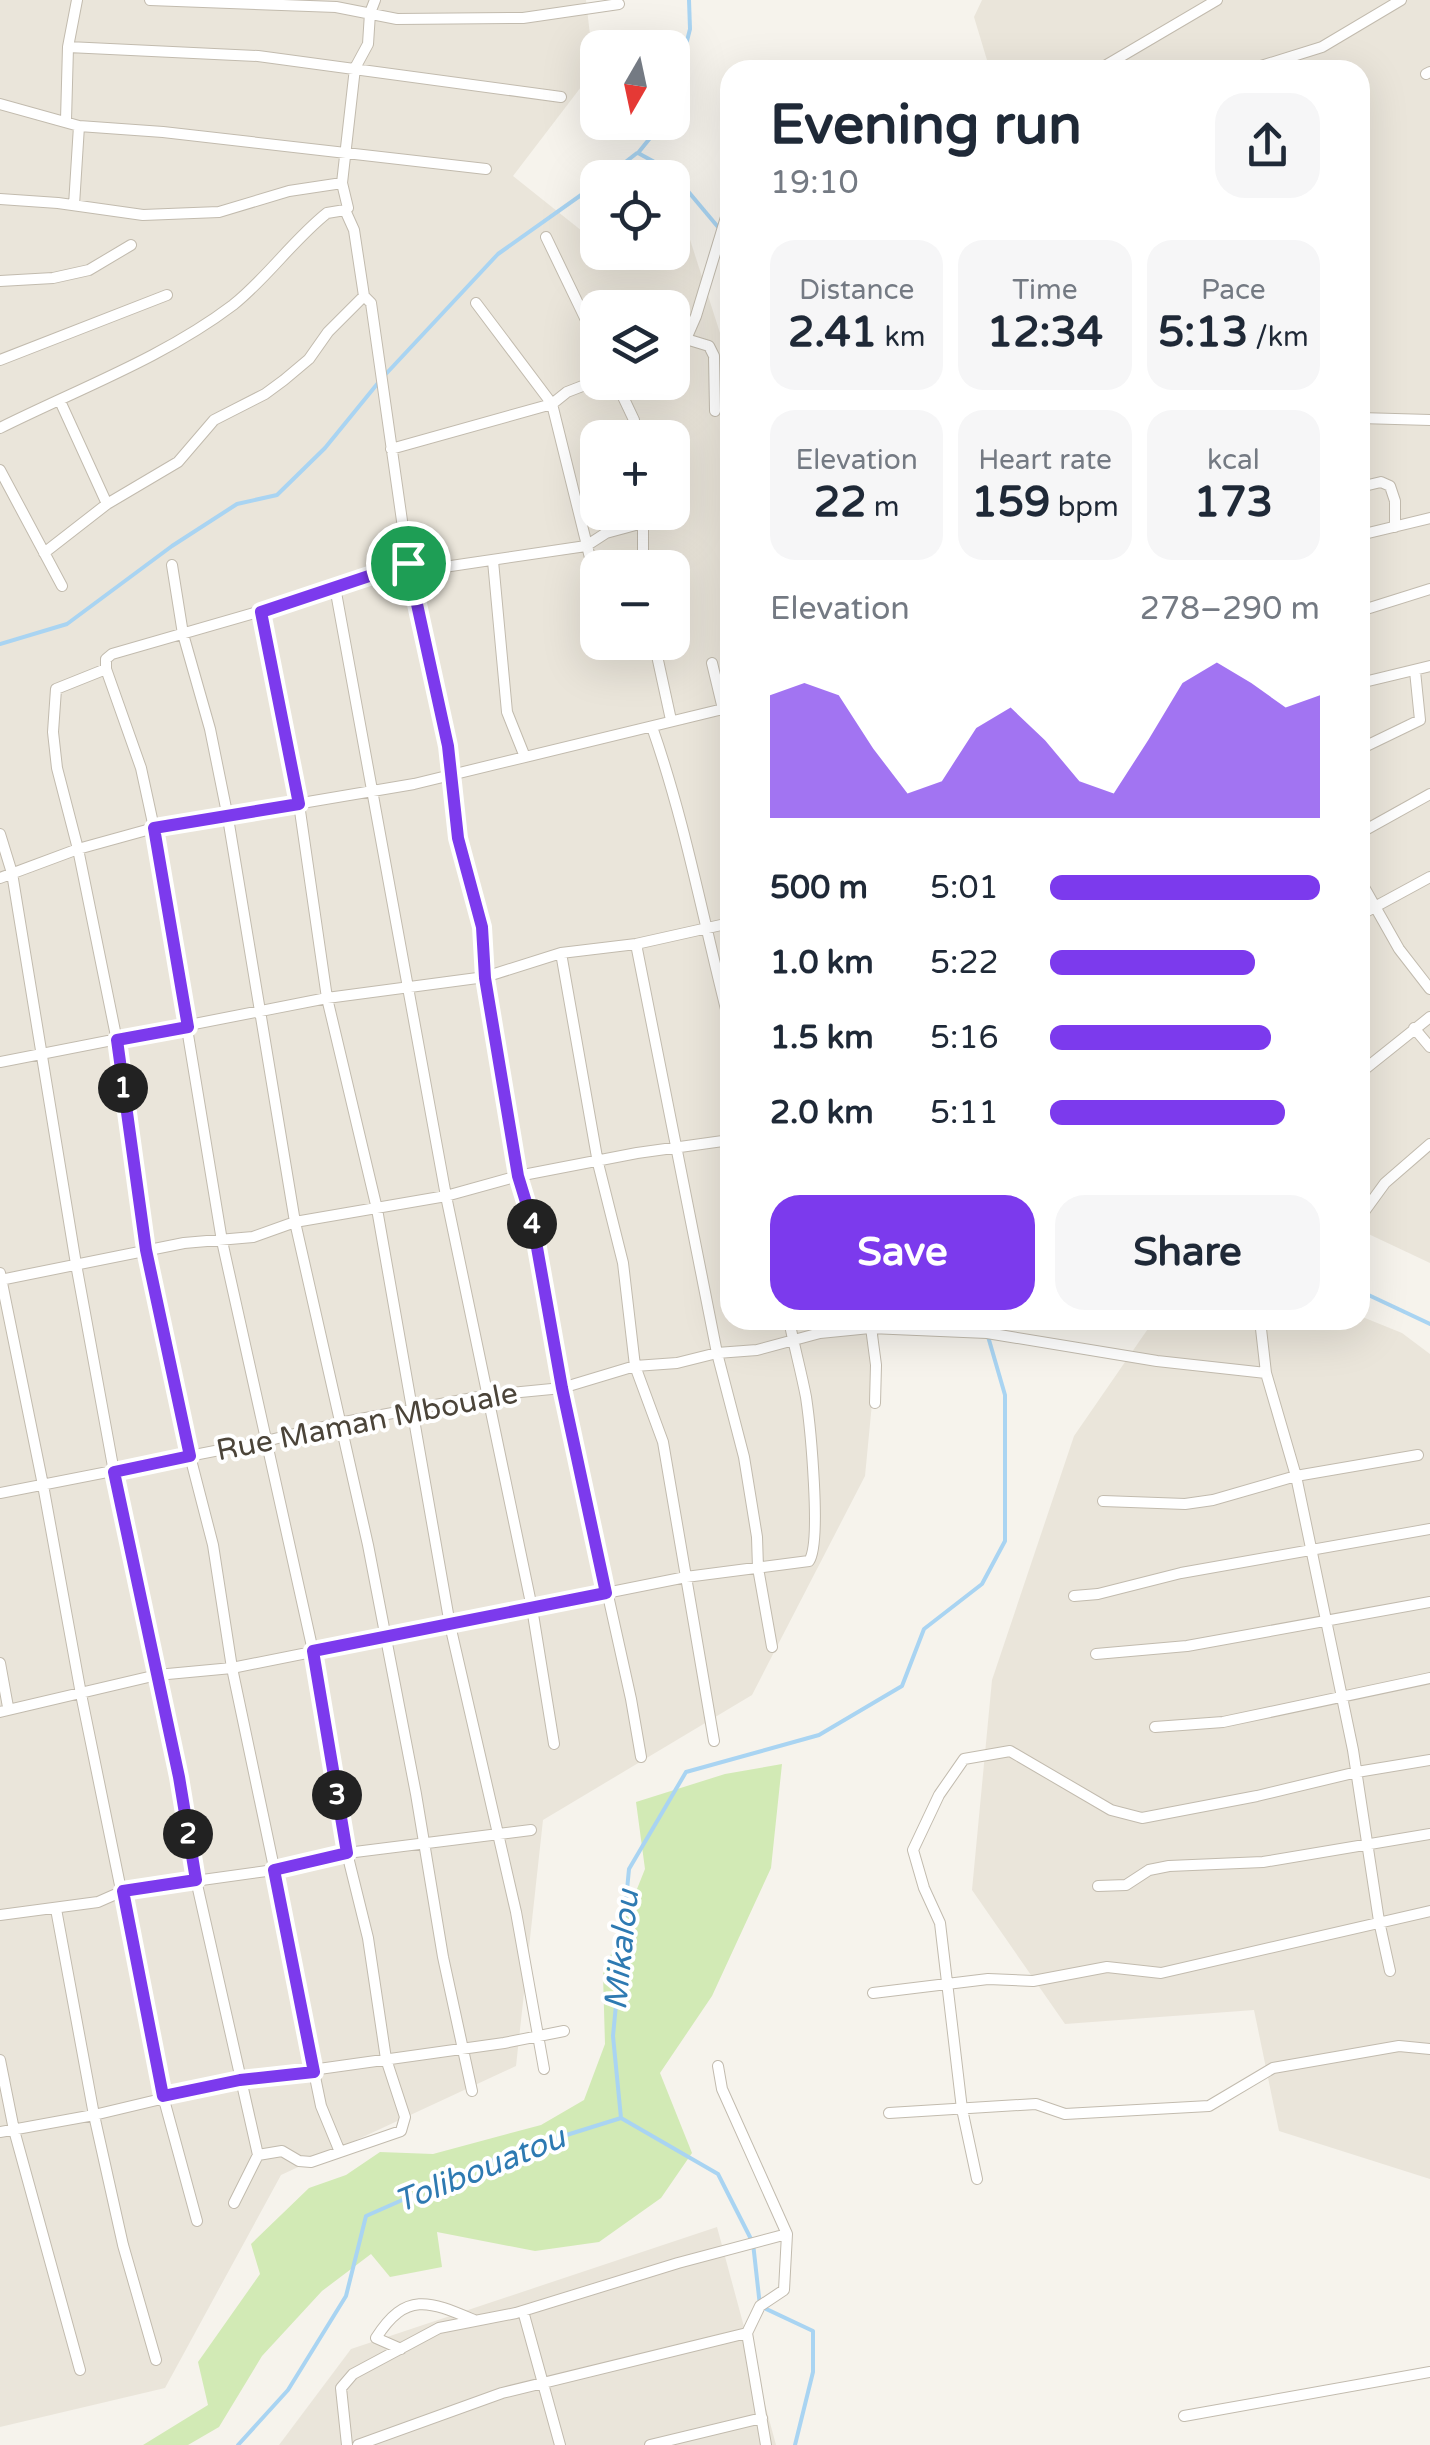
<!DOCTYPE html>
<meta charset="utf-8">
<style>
body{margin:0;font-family:"Varela Round",sans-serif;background:#f6f6f7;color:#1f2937;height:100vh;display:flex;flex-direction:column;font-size:38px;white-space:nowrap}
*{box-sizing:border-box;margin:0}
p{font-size:32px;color:#747a83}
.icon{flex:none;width:55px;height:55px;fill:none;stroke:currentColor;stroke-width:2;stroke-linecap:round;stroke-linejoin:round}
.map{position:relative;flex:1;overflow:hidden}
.sheet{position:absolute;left:720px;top:60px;width:650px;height:1270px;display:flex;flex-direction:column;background:#fff;border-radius:30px;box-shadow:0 10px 40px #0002}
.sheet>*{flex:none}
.needle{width:65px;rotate:189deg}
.tools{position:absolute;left:580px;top:30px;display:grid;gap:20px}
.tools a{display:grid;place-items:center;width:110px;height:110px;border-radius:20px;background:#fff;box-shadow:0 10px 40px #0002;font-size:50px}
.pin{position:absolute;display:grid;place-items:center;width:85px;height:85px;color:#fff;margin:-42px;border:5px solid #fff;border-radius:50%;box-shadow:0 2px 10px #0007}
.km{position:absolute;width:50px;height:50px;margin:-25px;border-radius:50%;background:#222;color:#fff;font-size:28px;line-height:50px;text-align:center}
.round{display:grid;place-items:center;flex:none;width:105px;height:105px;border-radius:30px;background:#f6f6f7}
.head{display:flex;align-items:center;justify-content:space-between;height:170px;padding:0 50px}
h1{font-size:55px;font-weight:700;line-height:75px}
.metrics{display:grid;grid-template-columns:repeat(3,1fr);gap:15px;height:170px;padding:10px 50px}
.metrics div{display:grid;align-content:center;border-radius:25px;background:#f6f6f7;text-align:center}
.metrics b{font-size:42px;font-weight:700}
.metrics small{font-size:28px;font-weight:400}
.metrics p{font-size:28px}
.chart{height:280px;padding:20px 50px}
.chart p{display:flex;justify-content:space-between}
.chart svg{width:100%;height:180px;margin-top:10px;fill:#7c3aed;opacity:.7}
.action{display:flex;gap:20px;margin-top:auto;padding:20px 50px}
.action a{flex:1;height:115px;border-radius:30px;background:#7c3aed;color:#fff;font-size:40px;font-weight:700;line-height:115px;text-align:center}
.action a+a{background:#f6f6f7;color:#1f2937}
ul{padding:0 50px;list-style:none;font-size:32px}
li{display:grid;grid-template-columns:160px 120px 1fr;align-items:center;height:75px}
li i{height:25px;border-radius:12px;background:#7c3aed}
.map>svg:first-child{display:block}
</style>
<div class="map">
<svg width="1430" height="2445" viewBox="0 0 1430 2445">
<rect width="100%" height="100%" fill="#f6f3ec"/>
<!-- residential -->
<path fill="#eae5da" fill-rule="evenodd" d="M 0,0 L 586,0 L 594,70 L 513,176 L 587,235 L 597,234 L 598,252 L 672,252 L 673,223 L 684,221 L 730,364 L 730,1320 L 880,1320 L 865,1476 L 752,1695 L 543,1820 L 516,2066 L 281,2175 L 165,2388 L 0,2427 ZM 598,308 L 672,308 L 672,382 L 598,382 ZM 598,438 L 672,438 L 672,512 L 598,512 ZM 598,568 L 672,568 L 672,642 L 598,642 Z
M 982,0 L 1430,0 L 1430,1263 L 1360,1230 L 1360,70 L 990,70 L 974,17 Z
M 1360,1316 L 1402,1333 L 1430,1354 L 1430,2179 L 1279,2131 L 1254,2010 L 1065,2024 L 972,1890 L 992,1680 L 1074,1436 L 1154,1320 L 1360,1320 Z
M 717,2227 L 776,2445 L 279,2445 L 351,2349 Z"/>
<!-- green -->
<path fill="#d2eab5" d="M 782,1764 L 771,1868 L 712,1996 L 660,2073 L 692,2153 L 661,2198 L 599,2242 L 535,2251 L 437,2232 L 442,2267 L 390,2277 L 371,2254 L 322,2291 L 262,2356 L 219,2427 L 188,2445 L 143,2445 L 208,2405 L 198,2362 L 260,2274 L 251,2244 L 309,2188 L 346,2175 L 380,2152 L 433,2154 L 541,2125 L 584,2100 L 605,2044 L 603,1974 L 645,1869 L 636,1802 L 725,1774 Z"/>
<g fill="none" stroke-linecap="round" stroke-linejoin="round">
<!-- stream -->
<path stroke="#a9d4f2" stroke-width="4" d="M 672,100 L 690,29 L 689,0
M 663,122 L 638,153 L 671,171 L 718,227
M 605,178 L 637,153
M 723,236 L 730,254
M 384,376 L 498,254 L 598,183
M 0,644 L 67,624 L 172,546 L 237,504 L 277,495 L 325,448 L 378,383
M 1360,1291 L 1430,1324
M 621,2118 L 613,2036 L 629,1869 L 686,1772 L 819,1735 L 902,1686 L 924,1629 L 982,1584 L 1005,1541 L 1005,1395 L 987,1333 L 993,1320
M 621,2118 L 718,2174 L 753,2243 L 760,2306 L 813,2331 L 813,2372 L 795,2445
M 238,2445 L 288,2390 L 346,2296 L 366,2216 L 509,2153 L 621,2118"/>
<defs>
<path id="minor" d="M 150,0 L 336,7 L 397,19 L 523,18 L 619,4
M 375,0 L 370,13 L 368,44 L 355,68 L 342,183 L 348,208 L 345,210 L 354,230 L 364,296 L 371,303 L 408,563 L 448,746 L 458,838 L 481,927 L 485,977 L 518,1176 L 533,1225 L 562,1388 L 631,1699 L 641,1757
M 68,47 L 258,56 L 561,97
M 1098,70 L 1217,0
M 1248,70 L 1322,47 L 1401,0
M 1426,74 L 1430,72
M 0,104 L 79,126 L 163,132 L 486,169
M 66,120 L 68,47 L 77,0
M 0,199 L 58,203 L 143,215 L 219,212 L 289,191 L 342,183
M 74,205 L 79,126
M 546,237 L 598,345
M 0,281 L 53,278 L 89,270 L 131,245
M 476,303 L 552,404 L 598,590
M 686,339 L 709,346 L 714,356 L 715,411
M 672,346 L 686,339 L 696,316 L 730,204
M 0,360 L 167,295
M 616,382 L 634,420 L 637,438
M 60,401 L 107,504
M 1360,418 L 1430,420
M 0,428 C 78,389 163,358 233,305 C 267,278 293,240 327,213 L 345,210
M 391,449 L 552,404 L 567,392 L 598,380
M 0,470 L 62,586
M 1360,487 L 1381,482 L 1390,486 L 1395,501 L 1395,527
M 643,512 L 643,568
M 1360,535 L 1430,518
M 44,553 L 107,504 L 178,462 L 214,420 L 265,394 L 284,380 L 309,359 L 328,332 L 364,296
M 493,561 L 507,712 L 525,757
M 172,565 L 183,634 L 210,729 L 228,818 L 295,1222 L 368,1545 L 416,1794 L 443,1957 L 472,2091
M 335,587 L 446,1196 L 532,1608 L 554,1744
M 261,611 L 299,804 L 327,998 L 377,1209 L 450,1625 L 516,1912 L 544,2069
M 1360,611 L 1430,589
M 654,642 L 671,720
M 712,663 L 723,709 L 730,717
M 106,669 L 56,689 L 53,732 L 57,768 L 78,849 L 117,1041 L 146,1250 L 170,1353 L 190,1456 L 213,1545 L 232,1668 L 297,1977 L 314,2072 L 321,2106 L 340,2152
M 1360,683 L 1430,666
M 652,727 C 686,824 704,925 730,1025
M 1360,749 L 1420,720 L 1415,671
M 1360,833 L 1430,794
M 0,834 L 12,873 L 76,1264 L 114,1472 L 179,1777 L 196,1880 L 258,2155 L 234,2203
M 0,878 L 78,849 L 154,828 L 414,784 L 723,709
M 1360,880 L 1399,949 L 1430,989
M 1360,915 L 1430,877
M 636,944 L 717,1353 L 744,1457 L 757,1537 L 758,1568 L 772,1647
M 561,953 L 598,1163 L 623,1263 L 635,1366 L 663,1442 L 714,1741
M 1414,1028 L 1430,1047
M 0,1062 L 327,998 L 485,977 L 561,953 L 636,944 L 730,923
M 1360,1073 L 1430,1017
M 1361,1216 L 1385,1183 L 1430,1144
M 0,1273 L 43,1485 L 81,1694 L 163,2096 L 197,2221
M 0,1280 L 184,1243 L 253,1237 L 295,1222 L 446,1196 L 518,1176 L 637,1153 L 730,1140
M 870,1320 L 876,1365 L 875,1403
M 1260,1320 L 1266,1373 L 1296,1476 L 1353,1750 L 1379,1921 L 1390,1971
M 0,1493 L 266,1441 L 339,1423 L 489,1395 L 562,1388 L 635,1366 L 677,1363 L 717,1353 L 757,1350 L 820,1333 L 870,1328 L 987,1333 L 1157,1361 L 1266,1373
M 1103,1501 L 1185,1504 L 1213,1500 L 1296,1476 L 1418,1455
M 1074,1596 L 1098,1594 L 1181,1573 L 1430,1529
M 1096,1654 L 1187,1646 L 1430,1602
M 0,1663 L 8,1707
M 0,1712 L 157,1675 L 232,1668 L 686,1577 L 809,1561 C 822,1543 810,1424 806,1397 C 801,1371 794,1346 789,1320
M 1155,1727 L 1223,1722 L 1430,1678
M 1098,1886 L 1126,1885 L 1149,1870 L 1169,1866 L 1263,1862 L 1430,1834
M 56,1909 L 94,2115 L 123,2245 L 156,2360
M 0,1915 L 98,1902 L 123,1891 L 274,1870 L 347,1853 L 531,1830
M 873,1993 L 988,1979 L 1033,1981 L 1107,1967 L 1161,1973 L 1430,1911
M 0,2060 L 14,2130 L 80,2370
M 718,2066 L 722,2089 L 787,2234 L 784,2290 L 760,2306 L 747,2333 L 766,2445
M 889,2113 L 1036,2104 L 1065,2114 L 1209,2106 L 1273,2068 L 1399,2046 L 1430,2049
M 0,2132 L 94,2115 L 241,2080 L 504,2043 L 564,2031
M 258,2155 L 282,2151 L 299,2161 L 311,2162 L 401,2131 L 405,2117 L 386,2059 L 368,1938 L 347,1853 L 313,1651 L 222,1241 L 154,828 L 141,768 L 106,669 L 106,659 L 112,654 L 296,601 L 408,563 L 424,570 L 586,546 L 606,533 L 643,523
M 977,2179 L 962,2109 L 940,1923 L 924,1888 L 913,1850 L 939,1795 L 964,1759 L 1010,1751 L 1111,1810 L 1142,1818 L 1257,1796 L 1357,1772 L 1430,1760
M 523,2311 L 560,2445
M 401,2349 L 376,2338 C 406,2291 429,2301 474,2320
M 1184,2416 L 1430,2372
M 347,2445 L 341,2388 L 353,2374 L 439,2328 L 516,2313 L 678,2263 L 787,2234
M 358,2445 L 502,2393 L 747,2333
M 650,2445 L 762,2418"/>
</defs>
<!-- minor casing -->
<use href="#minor" stroke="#c2bbae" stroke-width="12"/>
<!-- minor -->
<use href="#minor" stroke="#fff" stroke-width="10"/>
</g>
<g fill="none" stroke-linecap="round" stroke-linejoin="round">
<defs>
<path id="route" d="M 408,563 L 448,746 L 458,838 L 482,927 L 485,978 L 518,1176 L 533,1225 L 562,1388 L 606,1593 L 313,1651 L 347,1853 L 274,1870 L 314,2072 L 240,2080 L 163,2096 L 123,1891 L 196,1880 L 179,1777 L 114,1472 L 190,1456 L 146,1250 L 117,1040 L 188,1027 L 154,828 L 299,804 L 261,612 Z"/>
</defs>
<!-- route casing -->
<use href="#route" stroke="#fff" stroke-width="20"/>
<!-- route -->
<use href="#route" stroke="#7c3aed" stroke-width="12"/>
</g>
<g text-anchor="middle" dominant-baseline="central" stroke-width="8" stroke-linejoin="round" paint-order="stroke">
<!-- street labels -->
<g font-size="30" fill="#4b4439" stroke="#fff">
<text transform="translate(367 1422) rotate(-11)">Rue Maman Mbouale</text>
</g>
<!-- water labels -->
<g font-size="32" font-style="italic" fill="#2e7ab2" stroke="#fff">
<text transform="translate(622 1950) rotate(-84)">Mikalou</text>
<text transform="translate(480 2170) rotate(-22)">Tolibouatou</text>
</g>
</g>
</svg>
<div class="tools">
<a><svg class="needle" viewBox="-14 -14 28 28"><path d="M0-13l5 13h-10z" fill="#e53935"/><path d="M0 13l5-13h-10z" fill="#747a83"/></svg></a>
<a><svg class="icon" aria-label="locate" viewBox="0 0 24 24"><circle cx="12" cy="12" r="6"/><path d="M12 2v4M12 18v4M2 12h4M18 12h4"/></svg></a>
<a><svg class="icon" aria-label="layers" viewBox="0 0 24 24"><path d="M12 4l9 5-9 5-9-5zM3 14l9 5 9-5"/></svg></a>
<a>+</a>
<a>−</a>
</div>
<div class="pin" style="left:408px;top:563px;background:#1e9e55"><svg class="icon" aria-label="arrive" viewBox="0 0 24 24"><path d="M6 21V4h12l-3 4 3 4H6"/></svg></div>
<b class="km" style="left:123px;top:1088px">1</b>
<b class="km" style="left:188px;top:1834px">2</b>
<b class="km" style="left:337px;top:1795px">3</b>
<b class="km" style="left:532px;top:1224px">4</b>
<section class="sheet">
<div class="head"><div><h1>Evening run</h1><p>19:10</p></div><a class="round"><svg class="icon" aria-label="share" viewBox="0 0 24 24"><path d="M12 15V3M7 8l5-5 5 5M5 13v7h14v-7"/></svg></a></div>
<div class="metrics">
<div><p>Distance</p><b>2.41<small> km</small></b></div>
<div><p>Time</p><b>12:34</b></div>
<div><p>Pace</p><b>5:13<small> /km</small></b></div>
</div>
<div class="metrics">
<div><p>Elevation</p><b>22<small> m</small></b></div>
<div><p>Heart rate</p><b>159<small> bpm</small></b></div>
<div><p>kcal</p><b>173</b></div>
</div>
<div class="chart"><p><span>Elevation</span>278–290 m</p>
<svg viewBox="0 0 160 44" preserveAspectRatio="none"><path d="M0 44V14L10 11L20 14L30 27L40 38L50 35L60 22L70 17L80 25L90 35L100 38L110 25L120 11L130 6L140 11L150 17L160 14V44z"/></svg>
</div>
<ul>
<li><b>500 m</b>5:01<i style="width:100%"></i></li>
<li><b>1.0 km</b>5:22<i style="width:76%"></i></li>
<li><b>1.5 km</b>5:16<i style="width:82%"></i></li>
<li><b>2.0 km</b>5:11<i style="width:87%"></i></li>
</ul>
<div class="action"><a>Save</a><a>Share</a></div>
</section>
</div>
